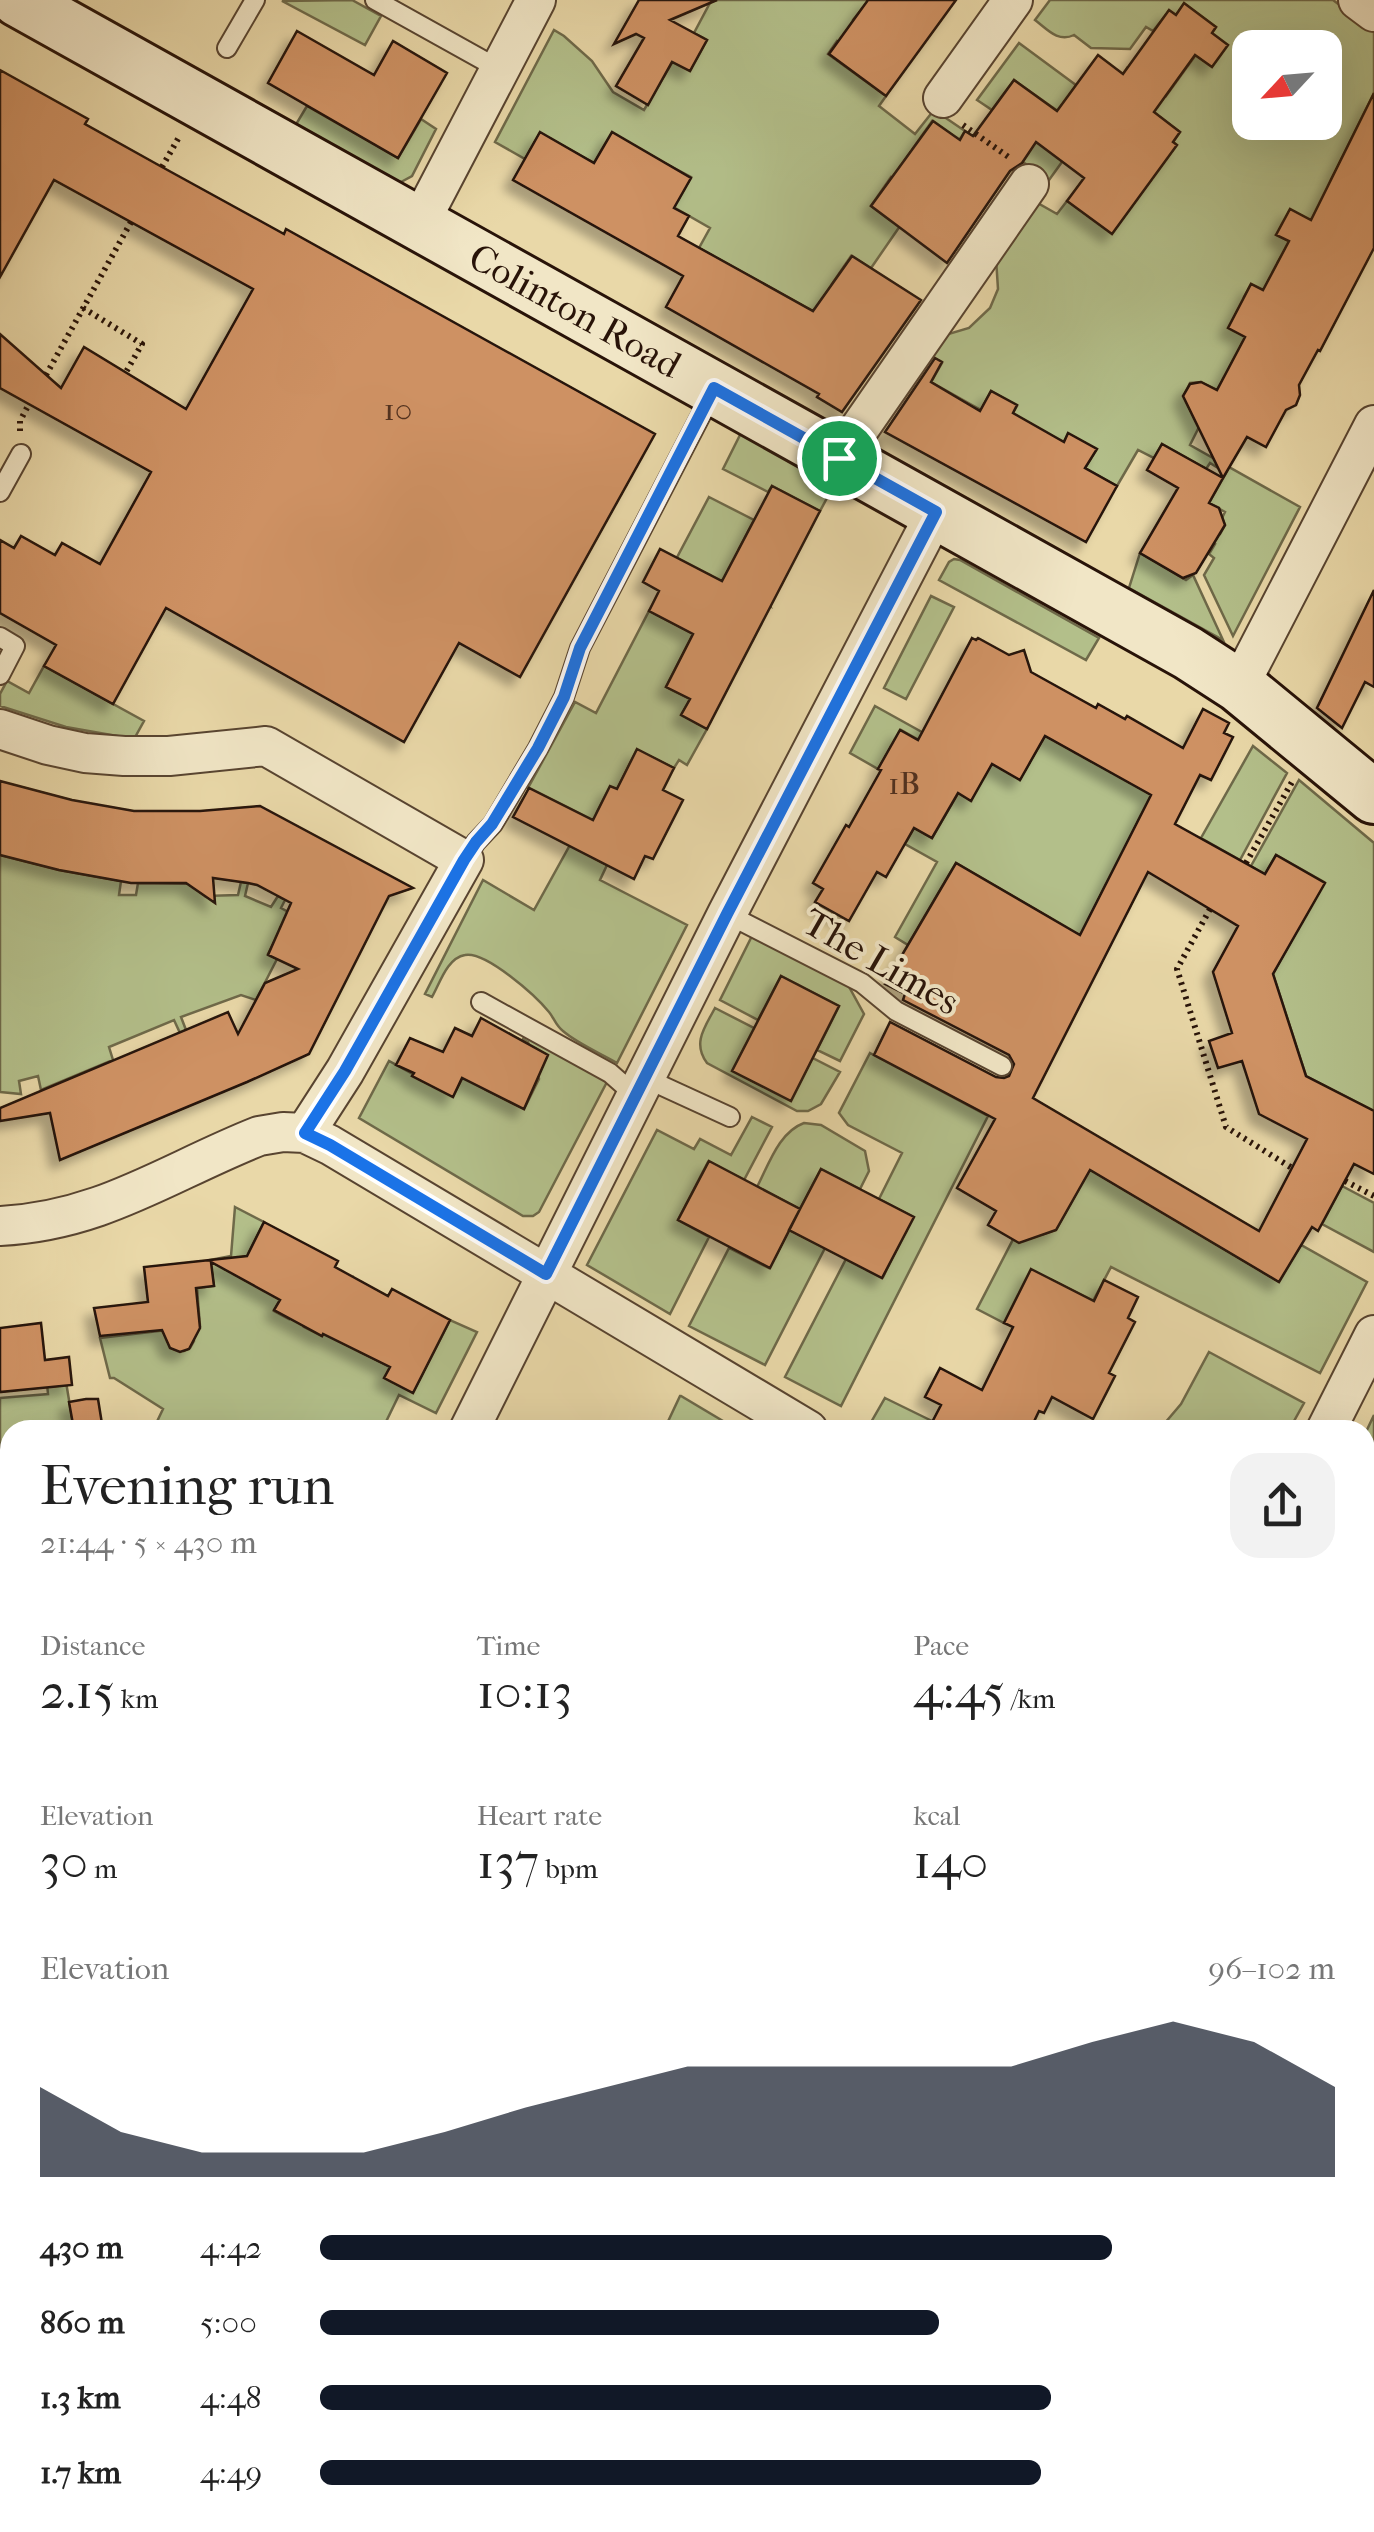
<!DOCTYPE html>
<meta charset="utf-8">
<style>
body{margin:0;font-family:"IM FELL French Canon",serif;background:#f2f2f2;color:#222;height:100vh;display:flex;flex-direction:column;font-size:38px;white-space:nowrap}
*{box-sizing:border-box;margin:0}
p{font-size:32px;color:#767676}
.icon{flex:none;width:55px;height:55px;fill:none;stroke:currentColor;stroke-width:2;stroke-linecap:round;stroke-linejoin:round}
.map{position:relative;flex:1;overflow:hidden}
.details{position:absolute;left:0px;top:1420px;width:1375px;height:1112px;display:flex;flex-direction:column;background:#fff;border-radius:30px 30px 0 0;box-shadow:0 10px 40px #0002}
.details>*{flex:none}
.needle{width:65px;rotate:244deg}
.buttons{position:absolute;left:1232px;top:30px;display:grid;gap:20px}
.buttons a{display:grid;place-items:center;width:110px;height:110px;border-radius:20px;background:#fff;box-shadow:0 10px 40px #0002;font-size:50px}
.pin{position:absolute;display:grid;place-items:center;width:85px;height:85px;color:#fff;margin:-42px;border:5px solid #fff;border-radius:50%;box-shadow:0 2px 10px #0007}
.round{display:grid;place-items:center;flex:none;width:105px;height:105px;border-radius:30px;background:#f2f2f2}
.head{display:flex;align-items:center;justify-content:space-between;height:170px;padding:0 40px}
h1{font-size:55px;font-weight:600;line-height:75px}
.figures{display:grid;grid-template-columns:repeat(3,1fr);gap:15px;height:170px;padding:10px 40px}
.figures div{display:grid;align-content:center}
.figures b{font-size:50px;font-weight:600}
.figures small{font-size:28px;font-weight:400}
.figures p{font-size:28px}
.chart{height:280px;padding:20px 40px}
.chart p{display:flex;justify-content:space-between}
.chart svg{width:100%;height:180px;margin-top:10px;fill:#111827;opacity:.7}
ul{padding:0 40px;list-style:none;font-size:32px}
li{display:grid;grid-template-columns:160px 120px 1fr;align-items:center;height:75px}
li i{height:25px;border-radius:12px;background:#111827}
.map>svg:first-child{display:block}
</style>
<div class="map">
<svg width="1374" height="2532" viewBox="0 0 1374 2532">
<defs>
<filter id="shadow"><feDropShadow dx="-9" dy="9" stdDeviation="5" flood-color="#0004"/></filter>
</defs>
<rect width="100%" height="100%" fill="#e9d8a8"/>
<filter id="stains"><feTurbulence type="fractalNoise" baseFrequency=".002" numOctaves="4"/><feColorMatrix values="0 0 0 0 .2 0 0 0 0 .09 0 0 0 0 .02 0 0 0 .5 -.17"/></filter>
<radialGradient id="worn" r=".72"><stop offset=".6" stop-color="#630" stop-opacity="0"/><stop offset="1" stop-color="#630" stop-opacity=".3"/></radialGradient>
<!-- green -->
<path fill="#b3bf8a" stroke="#6e6949" stroke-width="2.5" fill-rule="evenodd" d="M 352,0 L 381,16 L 365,45 L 282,1 Z
M 717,0 L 890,0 L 877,20 L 862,9 L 853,20 L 853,53 L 837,41 L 828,54 L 886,96 L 879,106 L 915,134 L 934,110 L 965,131 L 958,142 L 932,121 L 905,160 L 920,197 L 891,177 L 871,206 L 891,221 L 898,220 L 900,226 L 869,271 L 864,264 L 851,256 L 832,284 L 840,326 L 699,248 L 710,228 L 663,201 L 678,200 L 691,177 L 611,135 L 596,164 L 540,133 L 525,159 L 495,142 L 554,30 L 564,36 L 592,61 L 613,92 L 644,110 L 673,61 L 690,70 L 707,40 L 694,33 L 711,1 Z
M 1050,0 L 1333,0 L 1374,31 L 1374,93 L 1331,180 L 1354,192 L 1312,221 L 1277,235 L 1290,242 L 1278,262 L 1274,295 L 1251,284 L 1244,297 L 1266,310 L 1217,390 L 1201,382 L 1190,383 L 1184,396 L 1201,423 L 1190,445 L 1300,507 L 1233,636 L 1204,575 L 1214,558 L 1209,554 L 1215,544 L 1209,541 L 1214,535 L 1220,534 L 1225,525 L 1222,518 L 1225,512 L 1209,503 L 1226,473 L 1210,463 L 1206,469 L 1162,444 L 1154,458 L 1138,450 L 1117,486 L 1085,468 L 1096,450 L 1068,434 L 1058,453 L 1006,424 L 1017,406 L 991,391 L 981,410 L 931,382 L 942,363 L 931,356 L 945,335 L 969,328 L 990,308 L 998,289 L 996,258 L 1034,201 L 1057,214 L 1067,201 L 1176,145 L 1173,142 L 1180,132 L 1149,109 L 1123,74 L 1127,68 L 1166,96 L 1216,27 L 1184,4 L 1176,15 L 1169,11 L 1153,31 L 1146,27 L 1130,49 L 1091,48 L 1074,35 C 1058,43 1047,29 1035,20 ZM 1250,48 L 1325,48 L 1325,122 L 1250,122 Z
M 1019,43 L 1103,105 L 1049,180 L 1010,153 L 1066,117 L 1014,80 L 992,110 L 977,100 Z
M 307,106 L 398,158 L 421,119 L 436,129 L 412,176 L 401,182 L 390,179 L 295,126 Z
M 741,433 L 834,485 L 820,511 L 772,486 L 768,492 L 723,469 Z
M 709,497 L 754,520 L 739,549 L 770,606 L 721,581 L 665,580 Z
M 1140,553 L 1186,580 L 1193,575 L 1223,640 L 1129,588 Z
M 954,559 L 960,560 L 1099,638 L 1086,660 L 939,580 L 949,562 Z
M 931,596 L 954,607 L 906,699 L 884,688 Z
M 649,611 L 693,634 L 666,687 L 690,699 L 682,714 L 707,729 L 687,765 L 679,760 L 674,768 L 637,750 L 617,789 L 610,787 L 597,812 L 596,830 L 584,816 L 528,788 L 575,702 L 596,713 Z
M 44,666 L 144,721 L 134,739 L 66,727 L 0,706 L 0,694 L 7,681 L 29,693 Z
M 875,706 L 976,762 L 999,721 L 1020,779 L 1045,736 L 1157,785 L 1033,1028 L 1050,918 L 956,863 L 908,945 L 895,937 L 937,862 L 905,844 L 914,828 L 932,838 L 958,793 L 971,800 L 970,769 L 901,730 L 878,769 L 850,753 Z
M 1253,746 L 1287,773 L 1240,860 L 1201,838 Z
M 1299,780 L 1374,843 L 1374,1111 L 1306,1076 L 1273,974 L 1324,882 L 1276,855 L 1265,875 L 1251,866 Z
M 570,845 L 607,865 L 600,880 L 687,925 L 617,1063 C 600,1053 578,1044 563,1031 C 556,1026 554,1018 549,1012 C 536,996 486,951 465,955 C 447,958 440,983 432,997 L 425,994 L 483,880 L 534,910 Z
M 0,855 L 59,870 L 121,881 L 119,895 L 136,895 L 138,883 L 203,884 L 205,896 L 238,895 L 241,882 L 248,883 L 245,896 L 271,907 L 278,896 L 285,900 L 281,908 L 292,914 L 286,919 L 268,954 L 277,959 L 256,1000 L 241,995 L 181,1017 L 186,1030 L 180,1033 L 174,1020 L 109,1047 L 113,1060 L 41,1090 L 38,1076 L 19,1081 L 21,1094 L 0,1092 Z
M 752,936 L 848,985 L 864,1014 L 840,1061 L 817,1050 L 839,1006 L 781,976 L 758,1020 L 720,1000 Z
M 715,1008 L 840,1072 L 821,1104 L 808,1111 L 797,1111 L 707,1063 C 692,1043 705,1027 715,1008 Z
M 527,1032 L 608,1080 L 539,1212 L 533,1216 L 523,1216 L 359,1118 L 389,1061 L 453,1096 L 464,1075 L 486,1090 L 524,1109 L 539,1079 L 528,1042 L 523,1039 Z
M 870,1053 L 988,1116 L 841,1406 L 785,1377 L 846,1259 L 883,1277 L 913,1217 L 879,1199 L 902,1153 L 848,1125 L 839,1113 Z
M 752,1117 L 772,1127 L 744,1180 L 708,1162 L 678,1220 L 709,1237 L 670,1314 L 587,1265 L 657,1130 L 694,1149 L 700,1139 L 731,1155 Z
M 804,1123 L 821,1125 L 865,1151 L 869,1171 L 860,1189 L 821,1169 L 800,1209 L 757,1187 C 769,1164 779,1132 804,1123 Z
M 1083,1165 L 1278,1281 L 1301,1245 L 1367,1282 L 1320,1373 L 1111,1267 L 1093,1301 L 1052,1280 L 1004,1323 L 977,1309 L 1021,1224 L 1041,1235 L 1056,1230 L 1077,1192 Z
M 1342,1186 L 1374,1203 L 1374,1252 L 1322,1224 Z
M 235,1207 L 264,1222 L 249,1252 L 263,1261 L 280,1300 L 274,1311 L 289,1319 L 295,1308 L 309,1315 L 304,1327 L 322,1336 L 353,1279 L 360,1352 L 390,1367 L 413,1392 L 450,1320 L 477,1332 L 436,1413 L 399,1395 L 382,1430 L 153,1430 L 163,1409 L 114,1378 L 110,1378 L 100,1338 L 167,1330 L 184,1351 L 190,1348 L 194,1341 L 192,1327 L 200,1326 L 197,1288 L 214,1286 L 210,1260 L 231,1256 Z
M 789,1230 L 825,1248 L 765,1365 L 689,1326 L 729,1248 L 769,1268 Z
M 1209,1352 L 1304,1403 L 1289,1430 L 1159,1430 L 1181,1404 Z
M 66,1382 L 74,1430 L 10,1430 L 10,1710 L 4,1722 L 10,1725 L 10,1862 L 0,1857 L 0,1398 L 48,1394 L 47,1384 Z
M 680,1396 L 681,1396 L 738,1430 L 664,1430 Z
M 885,1398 L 932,1421 L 928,1430 L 880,1430 L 870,1424 Z
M 1374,1415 L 1374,1635 L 1366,1648 L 1365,1434 Z
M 1365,1797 L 1374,1802 L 1374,1906 L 1365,1901 Z
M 1365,2059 L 1374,2065 L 1374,2475 L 1365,2491 Z
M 1030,2522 L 1276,2522 L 1276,2523 L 1271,2532 L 1024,2532 Z
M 62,2523 L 318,2522 L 318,2523 L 313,2532 L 59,2532 Z
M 402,2523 L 523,2523 L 541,2532 L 398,2532 Z"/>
<!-- building -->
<path fill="#ce9164" stroke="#281308" stroke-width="2.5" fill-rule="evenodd" filter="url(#shadow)" d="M 639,0 L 717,0 L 670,20 L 707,40 L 690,71 L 672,62 L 648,105 L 616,86 L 644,38 L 636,34 L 614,44 Z
M 868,0 L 956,0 L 886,96 L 829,54 Z
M 1184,3 L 1216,27 L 1212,33 L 1228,45 L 1212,67 L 1195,55 L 1154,112 L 1180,132 L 1173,142 L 1177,145 L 1112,234 L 1067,201 L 1084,178 L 1036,142 L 1022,163 L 1010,171 L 947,263 L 871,206 L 933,121 L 960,140 L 965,131 L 973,136 L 1014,80 L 1057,111 L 1098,55 L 1123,74 L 1169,10 L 1176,15 Z
M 297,31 L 374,75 L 393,41 L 447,73 L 398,158 L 268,83 Z
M 0,70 L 88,119 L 85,124 L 162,167 L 284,234 L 286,229 L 655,434 L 520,677 L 459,643 L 404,742 L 166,608 L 113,704 L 44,666 L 56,645 L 0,613 L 0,540 L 14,548 L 21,536 L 55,555 L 62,543 L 100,564 L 151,472 L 0,388 L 0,334 L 61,388 L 84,347 L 186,409 L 253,289 L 54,180 L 0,277 Z
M 1374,93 L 1374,248 L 1320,351 L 1318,350 L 1299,385 L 1300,395 L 1296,405 L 1286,410 L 1266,447 L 1247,437 L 1223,478 L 1183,396 L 1190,384 L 1201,382 L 1217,390 L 1245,337 L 1228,328 L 1251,284 L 1263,290 L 1289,241 L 1276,235 L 1290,209 L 1311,220 Z
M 540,132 L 594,163 L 612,132 L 691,178 L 674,208 L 689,216 L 678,236 L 813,311 L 852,256 L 921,300 L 842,412 L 817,397 L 819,394 L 666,307 L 683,276 L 513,180 Z
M 935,358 L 942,362 L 931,382 L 980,411 L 991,391 L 1017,405 L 1013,413 L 1064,442 L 1068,433 L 1097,449 L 1085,468 L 1117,486 L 1086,542 L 885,432 Z
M 1162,444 L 1223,478 L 1209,503 L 1219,508 L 1225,525 L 1196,573 L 1183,578 L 1140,553 L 1178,488 L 1147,470 Z
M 772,486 L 820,511 L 707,729 L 681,715 L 690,699 L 666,687 L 693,634 L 649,611 L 659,591 L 643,582 L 660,549 L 722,581 Z
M 1374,590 L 1374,687 L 1365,682 L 1342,728 L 1317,708 Z
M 972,638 L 976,640 L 978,638 L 1009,655 L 1024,650 L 1031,672 L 1096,708 L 1098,704 L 1125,719 L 1127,716 L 1183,748 L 1203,709 L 1229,723 L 1224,733 L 1233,737 L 1211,780 L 1200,775 L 1175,824 L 1265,874 L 1276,855 L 1325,883 L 1273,974 L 1306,1076 L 1374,1111 L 1374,1174 L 1354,1164 L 1318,1231 L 1312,1227 L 1279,1282 L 1090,1170 L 1056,1230 L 1019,1243 L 988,1225 L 996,1211 L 957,1188 L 995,1119 L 874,1055 L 890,1022 L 996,1077 L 1004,1078 L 1009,1076 L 1014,1064 L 1009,1055 L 903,1000 L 905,994 L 885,984 L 956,863 L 1080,935 L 1151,795 L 1045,736 L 1020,780 L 992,764 L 971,801 L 958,793 L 932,838 L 914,828 L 886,877 L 877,872 L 849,921 L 815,902 L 823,889 L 813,883 L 846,825 L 849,827 L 881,770 L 878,769 L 900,730 L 918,740 ZM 1148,872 L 1238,926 L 1213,972 L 1232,1033 L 1209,1041 L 1218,1068 L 1242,1061 L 1259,1114 L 1307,1139 L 1259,1231 L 1033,1098 Z
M 637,749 L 674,768 L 663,790 L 683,800 L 653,859 L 645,856 L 634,879 L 513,817 L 529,788 L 593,820 L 610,786 L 617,789 Z
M 0,781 L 72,800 L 134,811 L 200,811 L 260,806 L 413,888 L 389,896 L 309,1054 L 247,1082 L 60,1160 L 50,1113 L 0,1121 L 0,1108 L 228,1012 L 238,1034 L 265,983 L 298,969 L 268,955 L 291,903 L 257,885 L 248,883 L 213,878 L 215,903 L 186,883 L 131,883 L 59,870 L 0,855 Z
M 781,976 L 839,1006 L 791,1101 L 732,1071 Z
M 481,1018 L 548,1055 L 524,1109 L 462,1078 L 453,1097 L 412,1076 L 414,1073 L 396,1065 L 410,1038 L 443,1052 L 455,1028 L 472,1036 Z
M 709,1161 L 800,1209 L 770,1268 L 678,1220 Z
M 821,1169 L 914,1217 L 882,1278 L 789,1230 Z
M 264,1222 L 338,1261 L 335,1267 L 388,1296 L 392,1289 L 450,1320 L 413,1393 L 384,1378 L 390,1367 L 323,1334 L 322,1336 L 274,1310 L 280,1300 L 211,1262 L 214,1286 L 196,1288 L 200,1328 L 189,1349 L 180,1352 L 170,1348 L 162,1330 L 100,1336 L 94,1308 L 148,1302 L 144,1267 L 247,1256 Z
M 1031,1269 L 1094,1301 L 1104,1280 L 1138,1297 L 1128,1318 L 1135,1322 L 1109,1373 L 1115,1376 L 1093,1419 L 1052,1397 L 1044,1413 L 1039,1411 L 1030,1430 L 928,1430 L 941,1405 L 925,1397 L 940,1368 L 982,1390 L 1013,1327 L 1004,1323 Z
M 41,1323 L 45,1360 L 69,1357 L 72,1385 L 0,1392 L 0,1328 Z
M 86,1399 L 98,1399 L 103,1430 L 74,1430 L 69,1402 Z"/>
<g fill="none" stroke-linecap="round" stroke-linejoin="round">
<defs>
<path id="lane" d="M 375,0 L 499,69
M 227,48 L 255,0
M 0,492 L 21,454
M 0,637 L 15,646 L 0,675
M 464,860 L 476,842 L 493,824 L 538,748 L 564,697 L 580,648 L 712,394
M 727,914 L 862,983 L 896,1011 L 1002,1066
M 481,1002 L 610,1073 L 636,1096
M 645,1078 L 730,1117"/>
<path id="street" d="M 1358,0 L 1374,12
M 943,98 L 1013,0
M 419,224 L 536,0
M 839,458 L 1029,184
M 1239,686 L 1374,425
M 0,729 L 48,745 L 85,753 L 124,756 L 169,756 L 266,746 L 464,860 L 345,1071 L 305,1133 L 283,1132 L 259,1136 C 168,1172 102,1221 0,1226
M 305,1133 L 330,1145 L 808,1430
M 469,1430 L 727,914 L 936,512
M 1326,1430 L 1374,1335
M 1365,1760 L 1374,1765
M 0,2343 L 10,2323
M 772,2532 L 776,2522"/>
<path id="secondary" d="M 18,0 L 1188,653 L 1239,686 L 1374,797"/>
</defs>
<!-- lane casing -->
<use href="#lane" stroke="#584430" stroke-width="22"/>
<!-- street casing -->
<use href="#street" stroke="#584430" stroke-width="42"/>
<!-- secondary casing -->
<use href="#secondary" stroke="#281308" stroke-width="58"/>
<!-- path -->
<path stroke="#281308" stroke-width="6" stroke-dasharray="2.5 5" stroke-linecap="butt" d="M 963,125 L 1010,158
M 162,167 L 179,137
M 83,308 L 142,344 L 126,372
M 46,375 L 131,222
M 20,431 L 20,421 L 29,404
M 1246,863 L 1292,782
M 1210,909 L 1177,969 L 1226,1127 L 1292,1168
M 1345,1181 L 1374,1196"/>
<!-- lane -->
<use href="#lane" stroke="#f1e6c6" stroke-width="18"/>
<!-- street -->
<use href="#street" stroke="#f1e6c6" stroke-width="38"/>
<!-- secondary -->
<use href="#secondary" stroke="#f1e6c6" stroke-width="52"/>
</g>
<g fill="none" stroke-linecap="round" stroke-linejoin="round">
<defs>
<path id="route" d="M 714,388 L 936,512 L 727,914 L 546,1274 L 330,1145 L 305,1133 L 345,1071 L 464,860 L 476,842 L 492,824 L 538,748 L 564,697 L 580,648 Z"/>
</defs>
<!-- route casing -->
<use href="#route" stroke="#fff" stroke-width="20"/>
<!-- route -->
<use href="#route" stroke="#1a73e8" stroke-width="12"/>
</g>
<g text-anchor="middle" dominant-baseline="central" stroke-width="8" stroke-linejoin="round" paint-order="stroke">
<!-- number labels -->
<g font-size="32" fill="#52321f">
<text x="398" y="409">10</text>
<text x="904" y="783">1B</text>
</g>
<!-- street labels -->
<g font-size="38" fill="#281308" stroke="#f1e6c6">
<text transform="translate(575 311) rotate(29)">Colinton Road</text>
<text transform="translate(881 962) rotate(30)">The Limes</text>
</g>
</g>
<rect width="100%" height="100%" filter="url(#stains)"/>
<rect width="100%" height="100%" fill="url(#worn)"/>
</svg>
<div class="buttons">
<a><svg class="needle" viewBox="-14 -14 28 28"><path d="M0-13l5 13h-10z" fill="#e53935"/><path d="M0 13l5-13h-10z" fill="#767676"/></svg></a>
</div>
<div class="pin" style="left:839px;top:458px;background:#1e9e55"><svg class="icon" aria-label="arrive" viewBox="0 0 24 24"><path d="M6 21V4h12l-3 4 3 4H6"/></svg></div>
<section class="details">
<div class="head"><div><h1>Evening run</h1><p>21:44 · 5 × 430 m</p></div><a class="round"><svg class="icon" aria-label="share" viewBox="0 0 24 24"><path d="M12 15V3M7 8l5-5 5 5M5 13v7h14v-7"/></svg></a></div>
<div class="figures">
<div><p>Distance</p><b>2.15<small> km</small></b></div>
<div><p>Time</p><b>10:13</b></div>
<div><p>Pace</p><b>4:45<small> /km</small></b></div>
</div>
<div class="figures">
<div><p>Elevation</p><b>30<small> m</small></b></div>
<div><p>Heart rate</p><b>137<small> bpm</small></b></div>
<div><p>kcal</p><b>140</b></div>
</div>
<div class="chart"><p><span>Elevation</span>96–102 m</p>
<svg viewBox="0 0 160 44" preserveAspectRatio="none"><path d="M0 44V22L10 33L20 38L30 38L40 38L50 33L60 27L70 22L80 17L90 17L100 17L110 17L120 17L130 11L140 6L150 11L160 22V44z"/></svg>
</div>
<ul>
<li><b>430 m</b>4:42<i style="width:78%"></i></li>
<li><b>860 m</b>5:00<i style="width:61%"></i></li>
<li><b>1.3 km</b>4:48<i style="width:72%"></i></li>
<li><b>1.7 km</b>4:49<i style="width:71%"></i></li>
</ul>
</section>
</div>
